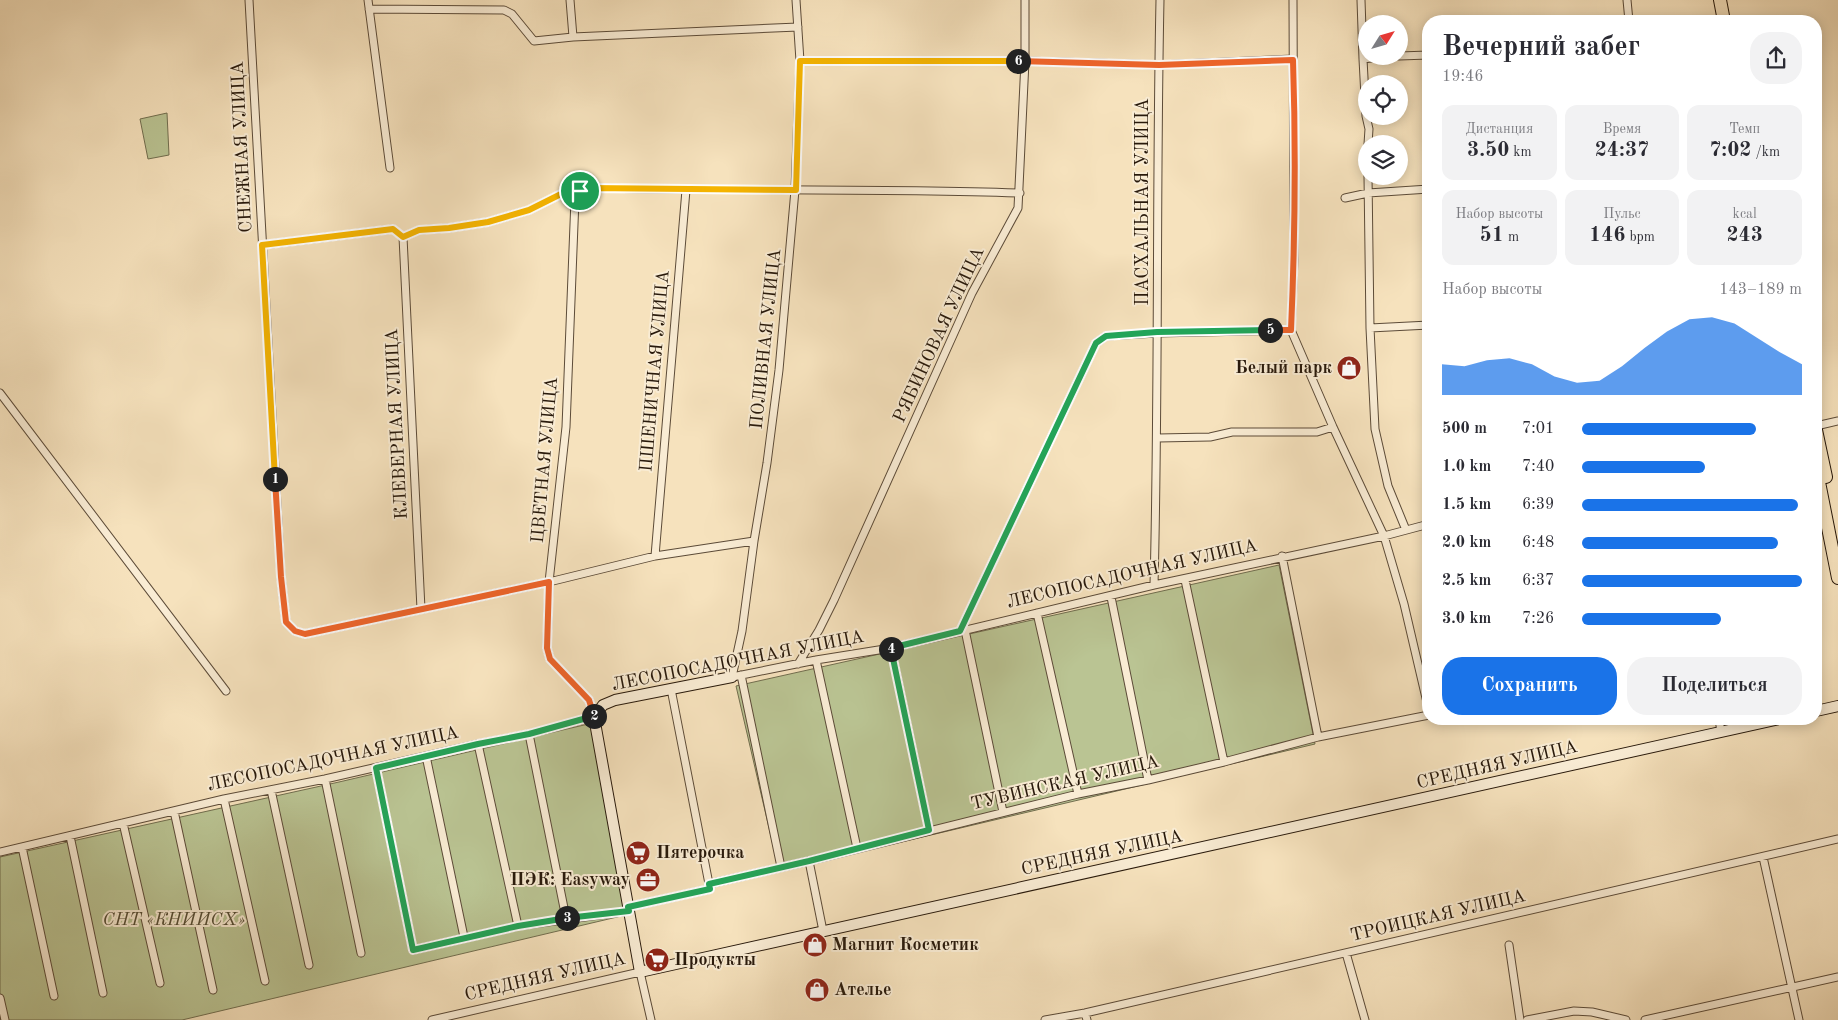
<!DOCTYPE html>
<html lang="ru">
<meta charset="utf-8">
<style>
body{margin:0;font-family:"Old Standard TT",serif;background:#f2f2f3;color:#2b2b33;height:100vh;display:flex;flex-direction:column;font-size:19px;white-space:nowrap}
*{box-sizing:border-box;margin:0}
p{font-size:16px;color:#7c7c81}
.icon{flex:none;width:28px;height:28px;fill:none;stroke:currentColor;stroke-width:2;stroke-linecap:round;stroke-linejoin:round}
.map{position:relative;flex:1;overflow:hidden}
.side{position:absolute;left:1422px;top:15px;width:400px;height:710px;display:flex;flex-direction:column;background:#fff;border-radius:20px;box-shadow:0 2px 12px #0003}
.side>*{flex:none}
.needle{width:32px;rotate:53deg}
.buttons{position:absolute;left:1358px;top:15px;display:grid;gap:10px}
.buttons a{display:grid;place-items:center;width:50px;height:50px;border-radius:50%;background:#fff;box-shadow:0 2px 12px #0003;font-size:25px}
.pin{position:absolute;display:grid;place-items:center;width:42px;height:42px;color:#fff;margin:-21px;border:2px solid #fff;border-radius:50%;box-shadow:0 1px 5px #0007}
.km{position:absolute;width:25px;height:25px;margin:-12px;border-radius:50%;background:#222;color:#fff;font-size:14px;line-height:25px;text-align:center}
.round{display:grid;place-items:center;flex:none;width:52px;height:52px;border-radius:20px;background:#f2f2f3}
.summary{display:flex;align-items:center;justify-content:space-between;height:85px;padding:0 20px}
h1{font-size:28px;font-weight:700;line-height:38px}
.stats{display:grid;grid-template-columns:repeat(3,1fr);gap:8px;height:85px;padding:5px 20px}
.stats div{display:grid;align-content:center;border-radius:12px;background:#f2f2f3;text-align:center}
.stats b{font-size:21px;font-weight:700}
.stats small{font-size:14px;font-weight:400}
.stats p{font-size:14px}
.chart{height:140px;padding:10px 20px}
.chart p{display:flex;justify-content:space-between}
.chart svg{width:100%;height:90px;margin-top:5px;fill:#1a73e8;opacity:.7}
.button{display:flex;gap:10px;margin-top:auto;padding:10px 20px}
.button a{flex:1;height:58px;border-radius:20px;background:#1a73e8;color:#fff;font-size:20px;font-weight:700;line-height:58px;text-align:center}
.button a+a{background:#f2f2f3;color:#2b2b33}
ul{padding:0 20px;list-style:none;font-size:16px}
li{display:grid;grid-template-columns:80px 60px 1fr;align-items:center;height:38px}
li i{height:12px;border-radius:6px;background:#1a73e8}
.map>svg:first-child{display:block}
</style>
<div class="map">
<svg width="1838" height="1020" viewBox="0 0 1838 1020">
<rect width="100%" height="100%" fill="#f6e2bd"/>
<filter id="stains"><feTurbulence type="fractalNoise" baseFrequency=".004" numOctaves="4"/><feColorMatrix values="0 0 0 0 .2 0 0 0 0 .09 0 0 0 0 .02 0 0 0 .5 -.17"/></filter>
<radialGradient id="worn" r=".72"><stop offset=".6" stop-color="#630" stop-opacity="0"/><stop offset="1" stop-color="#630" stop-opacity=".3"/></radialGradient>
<!-- green -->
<path fill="#bac493" stroke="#716e4f" d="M 167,113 L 169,155 L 148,159 L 140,119 Z
M 1279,565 L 1315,744 L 779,871 L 736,686 Z
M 597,722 L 634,913 L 182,1020 L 0,1020 L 0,857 L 339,782 Z"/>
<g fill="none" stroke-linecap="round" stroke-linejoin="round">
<defs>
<path id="street" d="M 249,0 L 281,577 L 286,622 L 295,631 L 305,634 L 549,582 L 655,556 L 754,541
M 368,0 L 390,168
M 570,0 L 573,37
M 796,0 L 800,61 L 795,190 L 779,370 L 767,463 L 754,541 L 742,631 L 732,677 L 816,660 L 891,648 L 1154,585 L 1384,536 L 1429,524
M 1293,0 L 1294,259 L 1291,330 L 1333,427 L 1384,536 L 1404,604 L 1429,711
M 1361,0 L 1363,59
M 1627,0 L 1629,21
M 369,9 L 504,10 L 512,14 L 534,41 L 573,37 L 798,27
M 1399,56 L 1429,55
M 800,61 L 1025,61 L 1159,65 L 1293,59
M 1368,144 L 1369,129 L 1366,116 L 1363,59 L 1387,56
M 1368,176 L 1370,328 L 1375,429 L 1388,486 L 1406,530
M 1345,198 L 1368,193 L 1429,189
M 403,237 L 421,609
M 403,237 L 419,230 L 449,228 L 488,222 L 529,210 L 563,193 L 577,195
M 263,245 L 393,229 L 403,237
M 1370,328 L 1429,325
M 0,393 L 226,691
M 1816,426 L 1838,421
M 1158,438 L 1210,437 L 1232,432 L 1317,432 L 1333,427
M 655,556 L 686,190
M 1282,556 L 1318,737
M 1185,580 L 1224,762
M 1154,585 C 1159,390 1156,195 1160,0
M 1111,597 L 1148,780
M 1037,613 L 1078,794
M 965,630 L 1003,812
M 960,631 L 1096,343 L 1106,336 L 1157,333 L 1291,330
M 891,648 L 929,830
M 816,660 L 857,848
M 798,664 L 819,630 L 834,600 L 972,293 L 1018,208 L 1025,61 L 1025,0
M 741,675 L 781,867
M 1719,719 L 1721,732
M 529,734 L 566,918
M 478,744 L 518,926
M 426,756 L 464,937
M 376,768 L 413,950 L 518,926 L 629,911
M 325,779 L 361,953
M 271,790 L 309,965
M 224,799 L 265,981
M 174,811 L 213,990
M 123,823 L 160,983
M 70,836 L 103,993
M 22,847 L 54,996
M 0,852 L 224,799 L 325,779 L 478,744 L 529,734 L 594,717 L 589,700 L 550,659 L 547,648 L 549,582 L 566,427 L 575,199 L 580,191 L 590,188 C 733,191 877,188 1020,193
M 1763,857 L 1799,1020
M 809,861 L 823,931
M 709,884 L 809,861 L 1078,794 L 1148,780 L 1224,762 L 1318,737 L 1429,715
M 628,907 L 710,889 L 671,689
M 1509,945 L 1520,1020
M 1346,953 L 1365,1020
M 0,998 L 5,1020
M 1085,1013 L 1087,1020
M 432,1020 L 640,972 L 651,1020
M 1045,1020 L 1085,1013 L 1838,839
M 1527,1020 L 1574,1011 L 1592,1012 L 1626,1020
M 1645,1020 L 1838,977"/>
<path id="secondary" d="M 732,677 L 615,700 L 603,705 L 594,717 L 640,972 L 1779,719
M 1816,711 L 1838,706"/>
<path id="highway" d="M 1720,0 L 1724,21
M 1816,430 L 1826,477
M 1816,467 L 1838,578"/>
</defs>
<!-- street casing -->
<use href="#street" stroke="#5c4b38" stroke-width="9"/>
<!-- secondary casing -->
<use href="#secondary" stroke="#28190b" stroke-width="12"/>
<!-- highway casing -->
<use href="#highway" stroke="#28190b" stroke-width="14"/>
<!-- street -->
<use href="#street" stroke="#f9ecd4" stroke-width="7"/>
<!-- secondary -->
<use href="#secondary" stroke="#f9ecd4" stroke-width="10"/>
<!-- highway -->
<use href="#highway" stroke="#f6e2bd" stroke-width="12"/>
</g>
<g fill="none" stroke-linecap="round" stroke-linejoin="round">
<defs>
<path id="split-1" d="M 275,479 L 262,245 L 393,229 L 403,237 L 419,230 L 449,228 L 488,222 L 529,210 L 563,193 L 577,195 L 580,191"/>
<path id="split-2" d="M 275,479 L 281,577 L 286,622 L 295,631 L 305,634 L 549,582 L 547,648 L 550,659 L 589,700 L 594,716"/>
<path id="split-3" d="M 567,918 L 518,926 L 413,950 L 376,768 L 478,744 L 529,734 L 594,716"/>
<path id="split-4" d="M 567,918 L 629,911 L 628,907 L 710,889 L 709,884 L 809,861 L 929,830 L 891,649"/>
<path id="split-5" d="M 891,649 L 891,648 L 960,631 L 1096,343 L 1106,336 L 1157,332 L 1270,330"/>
<path id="split-6" d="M 1018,61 L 1159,65 L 1293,60 C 1296,150 1295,240 1291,330 L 1270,330"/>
<path id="split-7" d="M 580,191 L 590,188 L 796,190 L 800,61 L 1018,61"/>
</defs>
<!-- split-1 casing -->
<use href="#split-1" stroke="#fff" stroke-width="10"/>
<!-- split-2 casing -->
<use href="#split-2" stroke="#fff" stroke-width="10"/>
<!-- split-3 casing -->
<use href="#split-3" stroke="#fff" stroke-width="10"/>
<!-- split-4 casing -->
<use href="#split-4" stroke="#fff" stroke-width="10"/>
<!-- split-5 casing -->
<use href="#split-5" stroke="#fff" stroke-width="10"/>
<!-- split-6 casing -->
<use href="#split-6" stroke="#fff" stroke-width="10"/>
<!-- split-7 casing -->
<use href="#split-7" stroke="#fff" stroke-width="10"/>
<!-- split-1 -->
<use href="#split-1" stroke="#f5b400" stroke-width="6"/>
<!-- split-2 -->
<use href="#split-2" stroke="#f0652b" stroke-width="6"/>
<!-- split-3 -->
<use href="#split-3" stroke="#22a559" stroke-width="6"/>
<!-- split-4 -->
<use href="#split-4" stroke="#22a559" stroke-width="6"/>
<!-- split-5 -->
<use href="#split-5" stroke="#22a559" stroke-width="6"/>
<!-- split-6 -->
<use href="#split-6" stroke="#f0652b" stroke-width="6"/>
<!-- split-7 -->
<use href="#split-7" stroke="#f5b400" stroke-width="6"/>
</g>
<!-- icons -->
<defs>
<symbol id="shop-disc" viewBox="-11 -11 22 22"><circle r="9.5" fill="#8f2418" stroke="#f9ecd4"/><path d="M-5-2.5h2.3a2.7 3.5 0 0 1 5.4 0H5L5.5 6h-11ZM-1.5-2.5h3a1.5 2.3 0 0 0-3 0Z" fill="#fff"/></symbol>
<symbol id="supermarket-disc" viewBox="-11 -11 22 22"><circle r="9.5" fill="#8f2418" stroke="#f9ecd4"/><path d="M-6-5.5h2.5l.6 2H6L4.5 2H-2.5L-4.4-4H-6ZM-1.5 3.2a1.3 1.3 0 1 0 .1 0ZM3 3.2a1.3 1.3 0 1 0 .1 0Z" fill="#fff"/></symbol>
<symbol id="office-disc" viewBox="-11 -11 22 22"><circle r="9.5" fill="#8f2418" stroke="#f9ecd4"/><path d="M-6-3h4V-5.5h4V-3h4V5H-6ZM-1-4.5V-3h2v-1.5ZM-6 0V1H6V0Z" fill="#fff"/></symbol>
</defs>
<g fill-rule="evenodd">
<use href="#shop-disc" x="1335" y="354" width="28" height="28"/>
<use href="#supermarket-disc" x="624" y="839" width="28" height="28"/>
<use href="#office-disc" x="634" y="866" width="28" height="28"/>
<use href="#shop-disc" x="801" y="931" width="28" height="28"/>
<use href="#supermarket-disc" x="643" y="946" width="28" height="28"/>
<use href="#shop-disc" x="803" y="976" width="28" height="28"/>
</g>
<g text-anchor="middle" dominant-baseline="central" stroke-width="4" stroke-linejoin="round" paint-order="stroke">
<!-- street labels -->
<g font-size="18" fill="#28190b" stroke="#f9ecd4">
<text transform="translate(242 147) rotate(-93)">СНЕЖНАЯ УЛИЦА</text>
<text transform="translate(1143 202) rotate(-90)">ПАСХАЛЬНАЯ УЛИЦА</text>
<text transform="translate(939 335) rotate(-65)">РЯБИНОВАЯ УЛИЦА</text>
<text transform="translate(766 339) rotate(-84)">ПОЛИВНАЯ УЛИЦА</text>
<text transform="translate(655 371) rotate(-85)">ПШЕНИЧНАЯ УЛИЦА</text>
<text transform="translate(397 424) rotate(-93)">КЛЕВЕРНАЯ УЛИЦА</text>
<text transform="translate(545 460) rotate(-85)">ЦВЕТНАЯ УЛИЦА</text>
<text transform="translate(1132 574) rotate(-13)">ЛЕСОПОСАДОЧНАЯ УЛИЦА</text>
<text transform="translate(738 661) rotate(-11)">ЛЕСОПОСАДОЧНАЯ УЛИЦА</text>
<text transform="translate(333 759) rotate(-12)">ЛЕСОПОСАДОЧНАЯ УЛИЦА</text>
<text transform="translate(1497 765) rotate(-13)">СРЕДНЯЯ УЛИЦА</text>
<text transform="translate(1065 783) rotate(-13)">ТУВИНСКАЯ УЛИЦА</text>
<text transform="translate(1102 853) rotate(-12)">СРЕДНЯЯ УЛИЦА</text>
<text transform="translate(1438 916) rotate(-13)">ТРОИЦКАЯ УЛИЦА</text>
<text transform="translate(545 977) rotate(-13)">СРЕДНЯЯ УЛИЦА</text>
</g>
<!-- poi labels -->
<g font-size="18" font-weight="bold" fill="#28190b" stroke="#f9ecd4" text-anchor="start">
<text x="1332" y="368" text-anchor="end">Белый парк</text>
<text x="656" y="853">Пятерочка</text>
<text x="630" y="880" text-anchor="end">ПЭК: Easyway</text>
<text x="832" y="945">Магнит Косметик</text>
<text x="674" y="960">Продукты</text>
<text x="834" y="990">Ателье</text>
</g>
<!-- park labels -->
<g font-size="18" font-style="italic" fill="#544c34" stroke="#f9ecd4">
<text x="174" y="920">СНТ «КНИИСХ»</text>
</g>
</g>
<rect width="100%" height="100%" filter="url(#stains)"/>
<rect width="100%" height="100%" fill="url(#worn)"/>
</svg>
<div class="buttons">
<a><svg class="needle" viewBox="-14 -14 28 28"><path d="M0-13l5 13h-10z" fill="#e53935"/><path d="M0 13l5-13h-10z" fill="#7c7c81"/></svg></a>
<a><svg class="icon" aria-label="locate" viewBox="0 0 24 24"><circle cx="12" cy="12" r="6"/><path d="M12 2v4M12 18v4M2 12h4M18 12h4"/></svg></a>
<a><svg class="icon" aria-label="layers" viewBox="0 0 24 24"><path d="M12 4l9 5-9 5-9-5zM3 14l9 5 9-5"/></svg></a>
</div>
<div class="pin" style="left:580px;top:191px;background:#1e9e55"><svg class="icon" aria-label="arrive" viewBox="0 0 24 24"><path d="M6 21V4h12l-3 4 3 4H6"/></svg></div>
<b class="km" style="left:275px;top:479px">1</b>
<b class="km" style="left:594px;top:716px">2</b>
<b class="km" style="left:567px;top:918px">3</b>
<b class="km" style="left:891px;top:649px">4</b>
<b class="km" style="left:1270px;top:330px">5</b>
<b class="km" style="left:1018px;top:61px">6</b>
<section class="side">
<div class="summary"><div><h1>Вечерний забег</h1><p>19:46</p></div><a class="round"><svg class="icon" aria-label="share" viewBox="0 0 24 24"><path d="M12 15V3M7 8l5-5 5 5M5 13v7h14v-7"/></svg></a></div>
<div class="stats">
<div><p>Дистанция</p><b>3.50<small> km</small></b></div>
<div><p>Время</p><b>24:37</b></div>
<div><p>Темп</p><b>7:02<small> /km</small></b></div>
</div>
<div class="stats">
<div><p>Набор высоты</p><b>51<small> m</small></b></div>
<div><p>Пульс</p><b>146<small> bpm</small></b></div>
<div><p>kcal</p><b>243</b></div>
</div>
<div class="chart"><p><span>Набор высоты</span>143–189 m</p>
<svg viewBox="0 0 160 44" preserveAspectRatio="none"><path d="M0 44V29L10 30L20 27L30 26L40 29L50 35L60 38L70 37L80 30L90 21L100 13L110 7L120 6L130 9L140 16L150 23L160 29V44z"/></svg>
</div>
<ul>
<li><b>500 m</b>7:01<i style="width:79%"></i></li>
<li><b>1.0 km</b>7:40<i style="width:56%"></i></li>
<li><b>1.5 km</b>6:39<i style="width:98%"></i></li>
<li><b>2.0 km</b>6:48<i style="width:89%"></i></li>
<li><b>2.5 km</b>6:37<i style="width:100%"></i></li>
<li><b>3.0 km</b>7:26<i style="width:63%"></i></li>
</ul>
<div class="button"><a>Сохранить</a><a>Поделиться</a></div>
</section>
</div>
